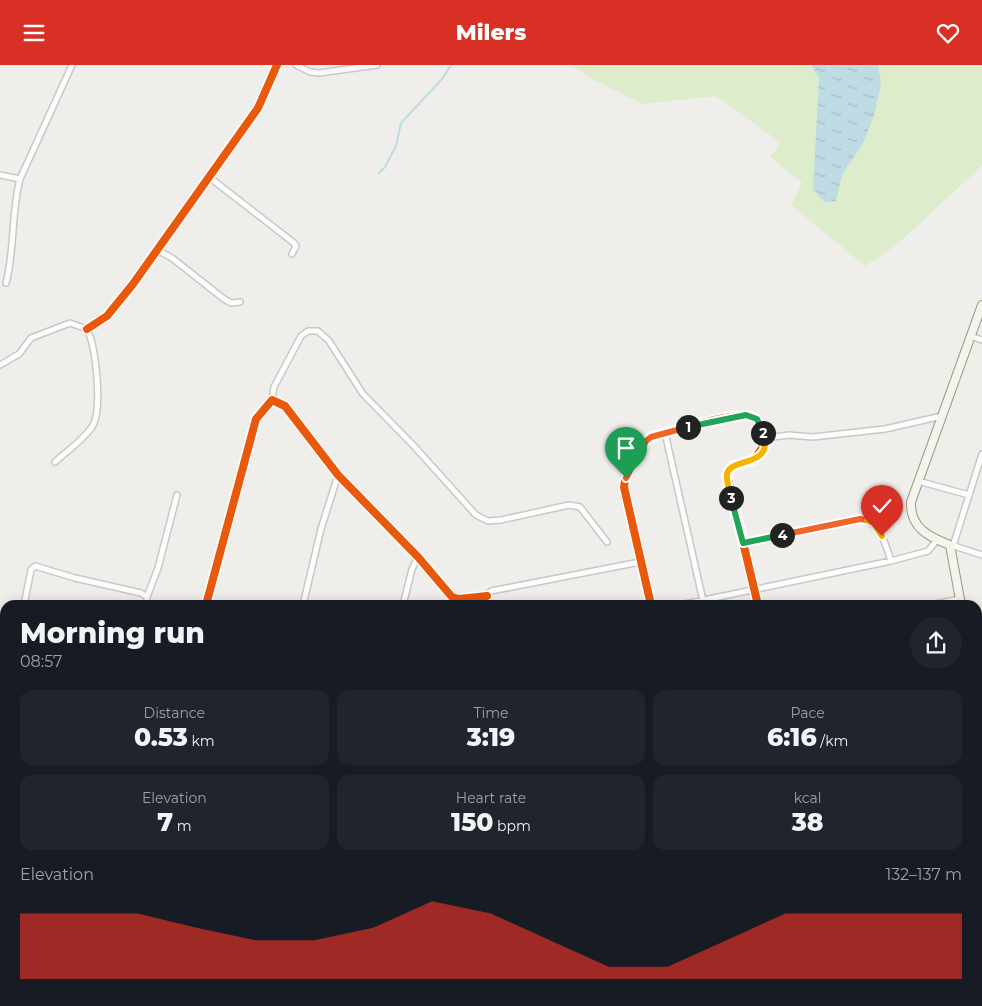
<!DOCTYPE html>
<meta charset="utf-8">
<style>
body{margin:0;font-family:Montserrat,sans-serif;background:#20242c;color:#f1f3f6;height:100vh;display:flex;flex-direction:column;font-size:19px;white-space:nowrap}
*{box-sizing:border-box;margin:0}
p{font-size:16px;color:#9ea1a6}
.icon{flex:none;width:28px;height:28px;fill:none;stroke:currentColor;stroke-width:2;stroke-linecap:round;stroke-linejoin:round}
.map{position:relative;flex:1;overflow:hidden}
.details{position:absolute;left:0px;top:535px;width:982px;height:406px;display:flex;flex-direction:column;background:#171b24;border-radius:15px 15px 0 0;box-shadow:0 2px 12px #0003}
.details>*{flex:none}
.pin{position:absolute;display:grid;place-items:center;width:42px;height:42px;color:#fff;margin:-51px -21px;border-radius:50% 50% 50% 0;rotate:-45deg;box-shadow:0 0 5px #0007}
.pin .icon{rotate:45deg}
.km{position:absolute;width:25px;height:25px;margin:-12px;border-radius:50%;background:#222;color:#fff;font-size:14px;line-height:25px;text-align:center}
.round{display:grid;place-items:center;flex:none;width:52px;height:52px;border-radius:26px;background:#20242c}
.headline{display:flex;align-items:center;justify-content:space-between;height:85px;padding:0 20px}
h1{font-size:28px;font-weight:800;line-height:38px}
.stats{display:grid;grid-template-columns:repeat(3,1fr);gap:8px;height:85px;padding:5px 20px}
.stats div{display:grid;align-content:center;border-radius:12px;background:#20242c;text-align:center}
.stats b{font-size:25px;font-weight:800}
.stats small{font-size:14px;font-weight:400}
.stats p{font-size:14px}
.chart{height:140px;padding:10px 20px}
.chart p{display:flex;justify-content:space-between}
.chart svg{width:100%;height:90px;margin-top:5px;fill:#d93025;opacity:.7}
header{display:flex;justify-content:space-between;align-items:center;height:65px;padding:0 20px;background:#d93025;color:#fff;font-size:22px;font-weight:800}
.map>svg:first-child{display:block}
</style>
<header><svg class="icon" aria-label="menu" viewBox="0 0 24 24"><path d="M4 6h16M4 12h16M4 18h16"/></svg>Milers<svg class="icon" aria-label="heart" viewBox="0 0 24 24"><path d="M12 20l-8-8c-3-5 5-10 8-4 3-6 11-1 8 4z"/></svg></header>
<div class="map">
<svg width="982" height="941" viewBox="0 0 982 941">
<defs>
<pattern id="water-ripples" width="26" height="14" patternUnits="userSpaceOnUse" patternTransform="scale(1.25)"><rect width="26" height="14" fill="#bfdbe3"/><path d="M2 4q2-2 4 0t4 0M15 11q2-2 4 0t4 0" fill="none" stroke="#a4bcc2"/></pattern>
</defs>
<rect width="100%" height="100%" fill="#f0eeeb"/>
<!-- grass -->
<path fill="#ddeccb" d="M 571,0 L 982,0 L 982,101 L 895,181 L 865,201 L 791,140 L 802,118 L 770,92 L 781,78 L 716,31 L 642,39 L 590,13 Z"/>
<!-- water -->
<path fill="url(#water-ripples)" d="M 811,0 L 878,0 L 881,19 L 874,51 L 862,80 L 842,110 L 836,136 L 824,137 L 813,124 L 819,13 Z"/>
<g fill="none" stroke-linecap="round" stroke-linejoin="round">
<!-- stream -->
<path stroke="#bfdbe3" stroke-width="2" d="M 379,108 L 385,102 L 396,81 L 401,58 L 443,13 L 451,0"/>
<defs>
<path id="street" d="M 296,0 L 310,7 L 319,8 L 377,0
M 0,110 L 20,114
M 209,112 L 294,178 L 296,181 L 292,189
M 157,185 L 172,193 L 224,234 L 231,238 L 240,237
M 6,218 C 15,184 11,148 20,114 L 72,0
M 87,264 L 107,251 L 133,219 L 258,43 L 277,0
M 970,271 L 982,275
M 0,300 L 19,289 L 31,273 L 70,258 L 87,264 C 96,282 103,345 92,362 C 83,375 67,386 55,397
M 272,335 L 274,322 L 301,271 L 308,266 L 318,266 L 329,276 L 363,329 L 413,380 L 476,450 L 488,456 L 501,455 L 569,440 L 580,442 L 607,477
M 665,368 L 704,540
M 765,373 L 789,370 L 813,372 L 885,364 L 942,351
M 918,416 L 969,430
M 743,478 L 860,454 C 881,456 885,479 891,496
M 951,480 L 982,490
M 953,481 L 982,389
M 147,532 L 158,503 L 177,430
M 24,540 L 31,505 L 35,501 L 75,513 L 141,528 L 147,532 L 147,540
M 206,540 L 256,354 L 272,335 L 285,341 L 338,410 L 418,492 L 452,532 L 459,534 L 487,531
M 303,540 L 321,464 L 338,410
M 403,540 L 412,504 L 418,492
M 489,540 L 487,531 L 491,526 L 640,497
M 651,540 L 624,422 C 625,407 639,381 651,372 C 669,367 739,345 753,352 C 762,356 765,371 764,380 L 754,395 L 732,401 L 727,410 L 758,540
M 680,540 L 891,496 L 928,486 L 937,475
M 931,540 L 960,534
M 2,643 L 0,638 L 5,615
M 0,840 L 5,850
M 261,936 L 263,941
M 344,936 L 346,941
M 419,936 L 421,941
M 487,936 L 489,941
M 626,936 L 628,941
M 707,936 L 709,941
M 785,936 L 787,941
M 562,941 L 582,936"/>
<path id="secondary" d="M 961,540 L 950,480 C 929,472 910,463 911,437 L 982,240
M 978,600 L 980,608 L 978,617
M 62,936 L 66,941"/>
</defs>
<!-- street casing -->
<use href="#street" stroke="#c9c8c7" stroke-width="8"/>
<!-- secondary casing -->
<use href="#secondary" stroke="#999a82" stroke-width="10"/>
<!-- street -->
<use href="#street" stroke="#fdfcfc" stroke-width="5"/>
<!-- secondary -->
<use href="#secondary" stroke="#f4f4ed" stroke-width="8"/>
<!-- rail -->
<path stroke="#ccc" stroke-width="2" stroke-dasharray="10 10" stroke-linecap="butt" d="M 0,799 L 5,806
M 98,936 L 102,941"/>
<defs>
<path id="cycleway" d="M 87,264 L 107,251 L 133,219 L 258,43 L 277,0
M 206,540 L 256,354 L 272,335 L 285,341 L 338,410 L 418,492 L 452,532 L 459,534 L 487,531
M 651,540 L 624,422 C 625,407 639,381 651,372 C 669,367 739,345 753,352 C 762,356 765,371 764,380 L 754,395 L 732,401 L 727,410 L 758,540"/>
</defs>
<!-- cycleway casing -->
<use href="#cycleway" stroke="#fff" stroke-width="11"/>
<!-- cycleway -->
<use href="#cycleway" stroke="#e8590c" stroke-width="8"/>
</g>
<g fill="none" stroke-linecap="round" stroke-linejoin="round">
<defs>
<path id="split-1" d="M 626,413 L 646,376 L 651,372 L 688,362"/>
<path id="split-2" d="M 688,362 L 746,350 L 757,354 L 763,368"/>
<path id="split-3" d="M 731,433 C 730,426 726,416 727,409 C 730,392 775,403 763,368"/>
<path id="split-4" d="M 731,433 L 743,478 L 782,470"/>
<path id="split-5" d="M 782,470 L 860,454 L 867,455"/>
<path id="split-6" d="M 867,455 L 874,458 L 882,471"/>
</defs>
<!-- split-1 casing -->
<use href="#split-1" stroke="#fff" stroke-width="10"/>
<!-- split-2 casing -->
<use href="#split-2" stroke="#fff" stroke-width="10"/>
<!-- split-3 casing -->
<use href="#split-3" stroke="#fff" stroke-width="10"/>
<!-- split-4 casing -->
<use href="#split-4" stroke="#fff" stroke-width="10"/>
<!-- split-5 casing -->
<use href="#split-5" stroke="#fff" stroke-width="10"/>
<!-- split-6 casing -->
<use href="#split-6" stroke="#fff" stroke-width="10"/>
<!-- split-1 -->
<use href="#split-1" stroke="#f0652b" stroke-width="6"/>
<!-- split-2 -->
<use href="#split-2" stroke="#22a559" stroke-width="6"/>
<!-- split-3 -->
<use href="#split-3" stroke="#f5b400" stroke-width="6"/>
<!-- split-4 -->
<use href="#split-4" stroke="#22a559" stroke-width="6"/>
<!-- split-5 -->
<use href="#split-5" stroke="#f0652b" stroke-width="6"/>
<!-- split-6 -->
<use href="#split-6" stroke="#f5b400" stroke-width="6"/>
</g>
</svg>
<div class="pin" style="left:626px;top:413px;background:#1e9e55"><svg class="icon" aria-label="arrive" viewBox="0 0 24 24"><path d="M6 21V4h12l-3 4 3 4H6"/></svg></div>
<div class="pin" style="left:882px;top:471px;background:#d93025"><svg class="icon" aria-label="check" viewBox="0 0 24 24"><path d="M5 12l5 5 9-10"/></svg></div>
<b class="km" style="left:688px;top:362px">1</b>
<b class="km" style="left:763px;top:368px">2</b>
<b class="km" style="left:731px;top:433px">3</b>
<b class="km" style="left:782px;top:470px">4</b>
<section class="details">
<div class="headline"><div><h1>Morning run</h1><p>08:57</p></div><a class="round"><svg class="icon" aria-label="share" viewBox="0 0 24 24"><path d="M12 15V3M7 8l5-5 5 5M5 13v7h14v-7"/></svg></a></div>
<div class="stats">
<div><p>Distance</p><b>0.53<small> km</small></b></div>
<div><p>Time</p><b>3:19</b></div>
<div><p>Pace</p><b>6:16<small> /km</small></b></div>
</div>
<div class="stats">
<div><p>Elevation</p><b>7<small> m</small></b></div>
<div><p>Heart rate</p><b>150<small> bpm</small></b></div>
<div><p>kcal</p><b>38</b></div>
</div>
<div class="chart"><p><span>Elevation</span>132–137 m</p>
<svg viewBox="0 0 160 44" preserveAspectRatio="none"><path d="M0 44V12L10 12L20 12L30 19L40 25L50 25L60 19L70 6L80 12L90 25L100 38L110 38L120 25L130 12L140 12L150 12L160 12V44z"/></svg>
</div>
</section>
</div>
